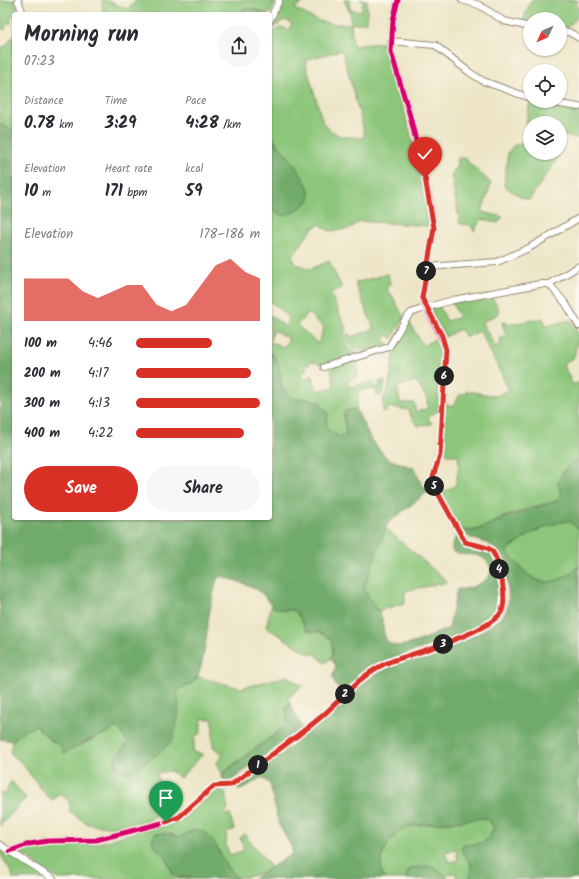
<!DOCTYPE html>
<meta charset="utf-8">
<style>
body{margin:0;font-family:Kalam,sans-serif;background:#f7f7f7;color:#2b2b33;height:100vh;display:flex;flex-direction:column;font-size:15px;white-space:nowrap}
*{box-sizing:border-box;margin:0}
p{font-size:13px;color:#7c7c81}
.icon{flex:none;width:22px;height:22px;fill:none;stroke:currentColor;stroke-width:2;stroke-linecap:round;stroke-linejoin:round}
.map{position:relative;flex:1;overflow:hidden}
.details{position:absolute;left:12px;top:12px;width:260px;height:508px;display:flex;flex-direction:column;background:#fff;border-radius:4px;box-shadow:0 1px 3px #0004}
.details>*{flex:none}
.needle{width:26px;rotate:226deg}
.controls{position:absolute;left:523px;top:12px;display:grid;gap:8px}
.controls a{display:grid;place-items:center;width:44px;height:44px;border-radius:50%;background:#fff;box-shadow:0 1px 3px #0004;font-size:20px}
.pin{position:absolute;display:grid;place-items:center;width:34px;height:34px;color:#fff;margin:-41px -17px;border-radius:50% 50% 50% 0;rotate:-45deg;box-shadow:0 0 4px #0007}
.pin .icon{rotate:45deg}
.km{position:absolute;width:20px;height:20px;margin:-10px;border-radius:50%;background:#222;color:#fff;font-size:11px;line-height:20px;text-align:center}
.round{display:grid;place-items:center;flex:none;width:42px;height:42px;border-radius:21px;background:#f7f7f7}
.summary{display:flex;align-items:center;justify-content:space-between;height:68px;padding:0 12px}
h1{font-size:22px;font-weight:700;line-height:30px}
.stats{display:grid;grid-template-columns:repeat(3,1fr);gap:6px;height:68px;padding:4px 12px}
.stats div{display:grid;align-content:center}
.stats b{font-size:17px;font-weight:700}
.stats small{font-size:11px;font-weight:400}
.stats p{font-size:11px}
.chart{height:112px;padding:8px 12px}
.chart p{display:flex;justify-content:space-between}
.chart svg{width:100%;height:72px;margin-top:4px;fill:#d93025;opacity:.7}
.primary-button{display:flex;gap:8px;margin-top:auto;padding:8px 12px}
.primary-button a{flex:1;height:46px;border-radius:24px;background:#d93025;color:#fff;font-size:16px;font-weight:700;line-height:46px;text-align:center}
.primary-button a+a{background:#f7f7f7;color:#2b2b33}
ul{padding:0 12px;list-style:none;font-size:13px}
li{display:grid;grid-template-columns:64px 48px 1fr;align-items:center;height:30px}
li i{height:10px;border-radius:5px;background:#d93025}
.map>svg:first-child{display:block}
</style>
<div class="map">
<svg width="579" height="879" viewBox="0 0 579 879">
<rect width="100%" height="100%" fill="#fbf7ec"/>
<filter id="ink" filterUnits="userSpaceOnUse"><feTurbulence type="fractalNoise" baseFrequency=".025" numOctaves="2"/><feDisplacementMap in="SourceGraphic" scale="8" xChannelSelector="R" yChannelSelector="G"/><feConvolveMatrix kernelMatrix="1 2 1 2 8 2 1 2 1" color-interpolation-filters="sRGB"/></filter>
<filter id="wash" filterUnits="userSpaceOnUse"><feTurbulence type="fractalNoise" baseFrequency=".012" numOctaves="4" result="noise"/><feDisplacementMap in="SourceGraphic" scale="16" xChannelSelector="R" yChannelSelector="G"/><feGaussianBlur stdDeviation="0.9" result="paint"/><feColorMatrix in="noise" values="0 0 0 0 0 0 0 0 0 0 0 0 0 0 0 0 0 1.4 0 .05"/><feComposite in="paint" operator="in"/></filter>
<g filter="url(#wash)">
<rect width="100%" height="100%" fill="#ede5c6"/>
<!-- green -->
<path fill="#8cc67a" stroke="#64784c" fill-rule="evenodd" d="M 0,0 L 14,0 L 20,14 L 11,16 L 11,23 L 5,25 L 6,29 L 0,29 Z
M 102,0 L 106,0 L 127,9 L 137,0 L 276,0 L 270,14 L 250,8 L 242,10 L 239,14 L 103,14 Z
M 281,0 L 308,0 L 294,8 C 318,21 323,25 351,24 L 350,13 L 344,0 L 350,0 L 350,10 L 361,11 L 363,0 L 360,0 L 367,0 L 367,22 L 351,24 L 353,46 L 386,42 C 387,64 396,83 402,104 C 414,143 423,185 428,226 L 360,221 L 349,229 L 329,231 L 320,224 L 313,228 L 292,256 L 296,264 L 311,269 L 329,261 L 342,288 L 330,293 L 346,328 C 342,340 347,348 358,354 L 322,364 L 312,361 L 305,367 L 307,369 L 302,374 L 307,379 L 312,374 L 317,391 L 334,387 L 331,369 L 333,366 L 357,358 L 358,377 L 347,381 L 349,387 L 373,382 L 374,387 L 380,386 L 379,382 L 385,380 L 383,393 L 379,396 L 376,395 L 377,390 L 366,389 L 359,392 L 356,409 L 347,410 L 343,415 L 346,434 L 340,437 L 331,432 L 326,426 L 328,413 L 311,399 L 295,399 L 281,387 L 272,355 L 270,353 L 270,342 L 284,347 L 289,339 L 274,330 L 270,341 L 270,315 L 286,327 L 288,317 L 270,301 L 270,208 L 293,213 L 310,200 L 309,188 L 270,135 L 270,35 L 281,27 L 289,30 L 292,23 L 284,20 L 270,31 ZM 342,50 L 363,127 L 364,138 L 340,136 L 331,131 L 323,123 L 306,65 L 306,60 ZM 308,313 L 324,328 L 318,344 L 297,325 Z
M 531,0 L 578,0 L 576,5 L 579,7 L 579,16 L 568,27 L 560,26 L 560,19 L 530,19 L 530,22 L 523,21 Z
M 14,35 L 14,131 L 0,124 L 0,48 L 6,46 Z
M 530,101 L 579,108 L 579,138 L 560,135 L 560,123 L 530,123 L 530,153 L 556,153 L 558,158 L 529,200 L 521,197 L 504,186 L 508,152 L 514,145 L 522,144 Z
M 458,158 L 467,158 L 467,161 L 491,183 L 482,212 L 503,217 L 498,223 L 482,219 L 474,231 L 471,225 L 460,224 L 451,175 L 457,167 Z
M 388,274 L 390,285 L 387,287 L 389,295 L 392,295 L 404,318 L 392,339 L 388,335 L 383,340 L 388,344 C 377,351 359,356 350,344 C 347,340 346,338 348,333 L 351,337 L 374,329 L 355,283 Z
M 489,295 C 493,300 500,307 498,314 L 482,322 L 495,347 L 501,344 L 500,339 L 506,336 L 502,322 L 513,324 L 543,318 L 546,326 L 570,320 L 579,335 L 574,357 L 563,364 L 573,385 L 579,382 L 579,460 C 568,462 563,472 558,482 C 559,487 563,492 560,497 C 556,504 544,503 537,506 C 526,509 515,513 504,517 C 489,524 478,533 461,530 L 439,494 L 455,486 L 459,467 L 458,455 L 448,455 L 442,446 L 445,403 L 452,407 L 460,395 L 466,393 L 467,391 L 496,396 L 509,390 L 480,331 L 466,337 L 460,329 L 445,337 L 430,308 L 439,306 L 447,321 L 459,317 L 452,303 Z
M 406,321 L 410,323 L 423,346 L 438,337 C 445,356 440,356 438,373 C 437,385 439,398 438,411 L 428,417 L 432,424 L 418,426 L 411,417 L 409,410 L 388,407 L 387,412 L 383,412 L 383,400 L 389,387 L 394,354 L 393,345 ZM 416,381 L 426,397 L 428,408 L 416,412 L 414,403 L 400,403 L 397,387 Z
M 569,521 L 579,529 L 579,566 C 544,596 531,580 506,551 C 528,535 542,524 569,521 Z
M 385,528 L 448,582 L 405,591 L 405,603 L 378,611 L 367,597 L 363,587 Z
M 271,606 L 281,610 L 294,610 L 311,632 L 319,632 L 331,639 C 333,651 335,656 325,663 L 314,653 L 311,655 L 266,627 Z
M 287,676 L 302,686 L 288,698 L 290,703 L 286,706 L 287,723 L 284,727 L 222,773 L 216,764 L 223,754 L 213,747 L 213,719 L 201,719 L 201,733 L 195,736 L 193,752 L 203,754 L 180,778 L 171,771 L 157,773 L 164,808 L 150,820 L 108,827 L 88,824 L 69,811 L 71,807 L 68,804 L 70,802 L 60,793 L 53,800 L 47,796 L 20,761 L 10,754 L 12,741 L 25,730 L 36,726 L 53,742 L 80,746 L 117,726 L 128,742 L 121,751 L 136,768 C 160,751 174,749 177,717 C 178,708 179,701 177,692 L 181,687 L 191,684 L 198,677 L 241,688 Z
M 11,781 L 26,798 L 0,826 L 0,792 L 5,795 Z
M 219,789 L 225,792 L 228,810 L 225,812 L 226,815 L 230,814 L 234,830 L 227,832 L 226,845 L 230,855 L 244,850 L 240,837 L 244,834 L 271,867 C 261,874 248,879 236,877 L 222,860 L 219,850 L 192,830 L 180,837 L 165,833 L 153,844 L 166,858 L 170,868 L 180,878 L 189,876 L 193,879 L 58,879 L 41,869 L 33,861 L 19,853 L 18,851 L 29,846 L 48,844 L 96,844 L 152,827 L 172,824 L 183,818 Z
M 478,818 L 487,818 L 493,826 C 491,845 480,843 464,845 C 467,857 474,867 470,879 L 457,879 L 455,872 L 446,876 L 429,866 L 408,873 L 405,879 L 384,879 C 375,858 389,834 410,826 L 462,821 ZM 456,849 L 458,860 L 449,862 L 445,852 Z
M 0,848 L 49,879 L 13,879 C 12,867 0,860 0,848 Z"/>
<!-- forest -->
<path fill="#71ab6a" stroke="#566a44" d="M 250,8 L 268,14 L 239,14 L 242,10 Z
M 0,124 L 14,131 L 14,518 L 270,518 L 270,353 C 282,360 280,375 281,387 L 295,399 L 311,399 L 320,403 L 328,413 L 326,426 L 331,432 L 340,437 L 346,434 L 344,412 L 347,410 L 356,409 L 371,440 L 388,459 L 414,468 L 422,485 L 430,490 L 388,523 L 364,587 C 368,600 377,605 381,616 C 384,623 382,632 386,639 C 394,657 436,633 449,628 L 457,589 C 473,591 506,575 483,558 C 474,552 462,557 453,552 C 450,546 454,540 458,534 C 467,546 476,550 491,554 L 496,565 L 501,608 C 474,639 418,646 382,663 C 377,666 371,668 366,672 C 356,679 350,688 338,688 C 331,679 332,676 336,666 L 331,659 L 333,654 L 331,639 L 319,632 L 307,631 C 301,624 301,615 294,610 C 287,610 276,611 271,605 C 266,600 265,595 259,591 C 247,584 234,580 221,576 L 217,579 C 214,591 211,603 209,615 C 207,630 204,667 196,679 C 191,686 183,685 177,692 C 181,706 178,725 173,738 C 170,746 138,770 129,772 C 123,773 119,769 115,766 L 115,759 L 128,742 L 117,727 L 104,735 L 89,740 L 64,753 L 60,745 L 53,742 L 36,726 L 25,730 L 12,741 L 0,739 Z
M 270,135 C 279,145 313,185 310,197 C 309,205 290,214 283,216 L 270,208 Z
M 579,460 L 579,529 L 569,521 C 542,524 528,535 506,551 C 531,581 545,595 579,566 L 579,879 L 470,879 L 471,864 L 462,852 L 461,848 L 464,845 C 480,843 491,845 493,826 L 487,818 L 410,826 C 389,834 375,858 384,879 L 253,879 L 289,856 L 292,853 L 292,848 L 279,825 L 270,784 L 262,777 L 241,790 L 238,789 L 235,785 C 259,766 285,749 310,729 C 336,707 361,679 393,664 C 418,653 498,635 507,609 C 512,595 504,552 490,545 C 478,538 470,541 461,530 L 475,531 L 504,518 L 556,501 C 563,494 559,491 558,482 C 563,472 568,462 579,460 Z
M 290,703 L 302,728 L 228,783 L 222,778 L 222,774 L 284,727 L 287,723 L 286,706 Z
M 197,829 C 221,837 219,865 238,879 L 193,879 L 189,876 L 180,878 L 173,874 L 166,858 L 153,844 L 152,839 L 155,834 L 165,833 L 180,837 Z
M 425,866 C 432,866 445,873 448,879 L 405,879 L 410,868 Z"/>
</g>
<g filter="url(#ink)">
<g fill="none" stroke-linecap="round" stroke-linejoin="round">
<defs>
<path id="street" d="M 18,0 L 23,14
M 462,0 L 479,5 L 504,21 L 530,27
M 270,20 L 279,0
M 560,32 L 569,32 L 579,38
M 391,41 L 435,45 L 469,72 L 483,81 L 530,98
M 541,101 L 579,107
M 427,267 L 497,262 L 529,248 L 579,218
M 549,284 L 566,304 L 579,326
M 324,367 L 389,347 L 405,320 L 411,313 L 425,308 L 453,300 L 540,284 L 549,284 L 579,266
M 0,845 L 53,879
M 10,851 L 29,844 L 48,841 L 96,840 L 166,822 L 179,817 L 215,786 L 231,785 C 261,762 292,741 321,717 C 344,697 363,671 392,661 C 419,652 483,635 500,614 C 509,603 500,560 491,550 C 488,547 471,544 465,542 L 434,486 L 433,477 L 440,455 L 446,350 C 440,332 428,317 422,298 L 434,228 L 430,198 L 410,116 L 391,52 L 393,20 L 398,0"/>
</defs>
<!-- street casing -->
<use href="#street" stroke="#948872" stroke-width="8"/>
<!-- street -->
<use href="#street" stroke="#fff" stroke-width="6"/>
<defs>
<path id="cycleway" d="M 10,851 L 29,844 L 48,841 L 96,840 L 166,822 L 179,817 L 215,786 L 231,785 C 261,762 292,741 321,717 C 344,697 363,671 392,661 C 419,652 483,635 500,614 C 509,603 500,560 491,550 C 488,547 471,544 465,542 L 434,486 L 433,477 L 440,455 L 446,350 C 440,332 428,317 422,298 L 434,228 L 430,198 L 410,116 L 391,52 L 393,20 L 398,0"/>
</defs>
<!-- cycleway casing -->
<use href="#cycleway" stroke="#fbf7ec" stroke-width="8"/>
<!-- cycleway -->
<use href="#cycleway" stroke="#d6006c" stroke-width="5"/>
</g>
</g>
<g fill="none" stroke-linecap="round" stroke-linejoin="round" filter="url(#ink)">
<defs>
<path id="route" d="M 166,822 L 179,817 L 214,786 L 231,785 C 261,762 292,741 321,717 C 344,697 363,671 392,661 C 418,652 483,634 500,614 C 509,603 500,560 491,550 C 488,547 471,544 465,542 L 434,486 L 433,477 L 440,455 L 446,350 L 442,336 L 422,298 L 434,228 L 425,178"/>
</defs>
<!-- route casing -->
<use href="#route" stroke="#fff" stroke-width="8"/>
<!-- route -->
<use href="#route" stroke="#d93025" stroke-width="5"/>
</g>
</svg>
<div class="controls">
<a><svg class="needle" viewBox="-14 -14 28 28"><path d="M0-13l5 13h-10z" fill="#e53935"/><path d="M0 13l5-13h-10z" fill="#7c7c81"/></svg></a>
<a><svg class="icon" aria-label="locate" viewBox="0 0 24 24"><circle cx="12" cy="12" r="6"/><path d="M12 2v4M12 18v4M2 12h4M18 12h4"/></svg></a>
<a><svg class="icon" aria-label="layers" viewBox="0 0 24 24"><path d="M12 4l9 5-9 5-9-5zM3 14l9 5 9-5"/></svg></a>
</div>
<div class="pin" style="left:166px;top:822px;background:#1e9e55"><svg class="icon" aria-label="arrive" viewBox="0 0 24 24"><path d="M6 21V4h12l-3 4 3 4H6"/></svg></div>
<div class="pin" style="left:425px;top:178px;background:#d93025"><svg class="icon" aria-label="check" viewBox="0 0 24 24"><path d="M5 12l5 5 9-10"/></svg></div>
<b class="km" style="left:258px;top:765px">1</b>
<b class="km" style="left:345px;top:694px">2</b>
<b class="km" style="left:443px;top:644px">3</b>
<b class="km" style="left:499px;top:569px">4</b>
<b class="km" style="left:434px;top:486px">5</b>
<b class="km" style="left:444px;top:376px">6</b>
<b class="km" style="left:426px;top:271px">7</b>
<section class="details">
<div class="summary"><div><h1>Morning run</h1><p>07:23</p></div><a class="round"><svg class="icon" aria-label="share" viewBox="0 0 24 24"><path d="M12 15V3M7 8l5-5 5 5M5 13v7h14v-7"/></svg></a></div>
<div class="stats">
<div><p>Distance</p><b>0.78<small> km</small></b></div>
<div><p>Time</p><b>3:29</b></div>
<div><p>Pace</p><b>4:28<small> /km</small></b></div>
</div>
<div class="stats">
<div><p>Elevation</p><b>10<small> m</small></b></div>
<div><p>Heart rate</p><b>171<small> bpm</small></b></div>
<div><p>kcal</p><b>59</b></div>
</div>
<div class="chart"><p><span>Elevation</span>178–186 m</p>
<svg viewBox="0 0 160 44" preserveAspectRatio="none"><path d="M0 44V18L10 18L20 18L30 18L40 26L50 30L60 26L70 22L80 22L90 34L100 38L110 34L120 22L130 10L140 6L150 14L160 18V44z"/></svg>
</div>
<ul>
<li><b>100 m</b>4:46<i style="width:61%"></i></li>
<li><b>200 m</b>4:17<i style="width:93%"></i></li>
<li><b>300 m</b>4:13<i style="width:100%"></i></li>
<li><b>400 m</b>4:22<i style="width:87%"></i></li>
</ul>
<div class="primary-button"><a>Save</a><a>Share</a></div>
</section>
</div>
